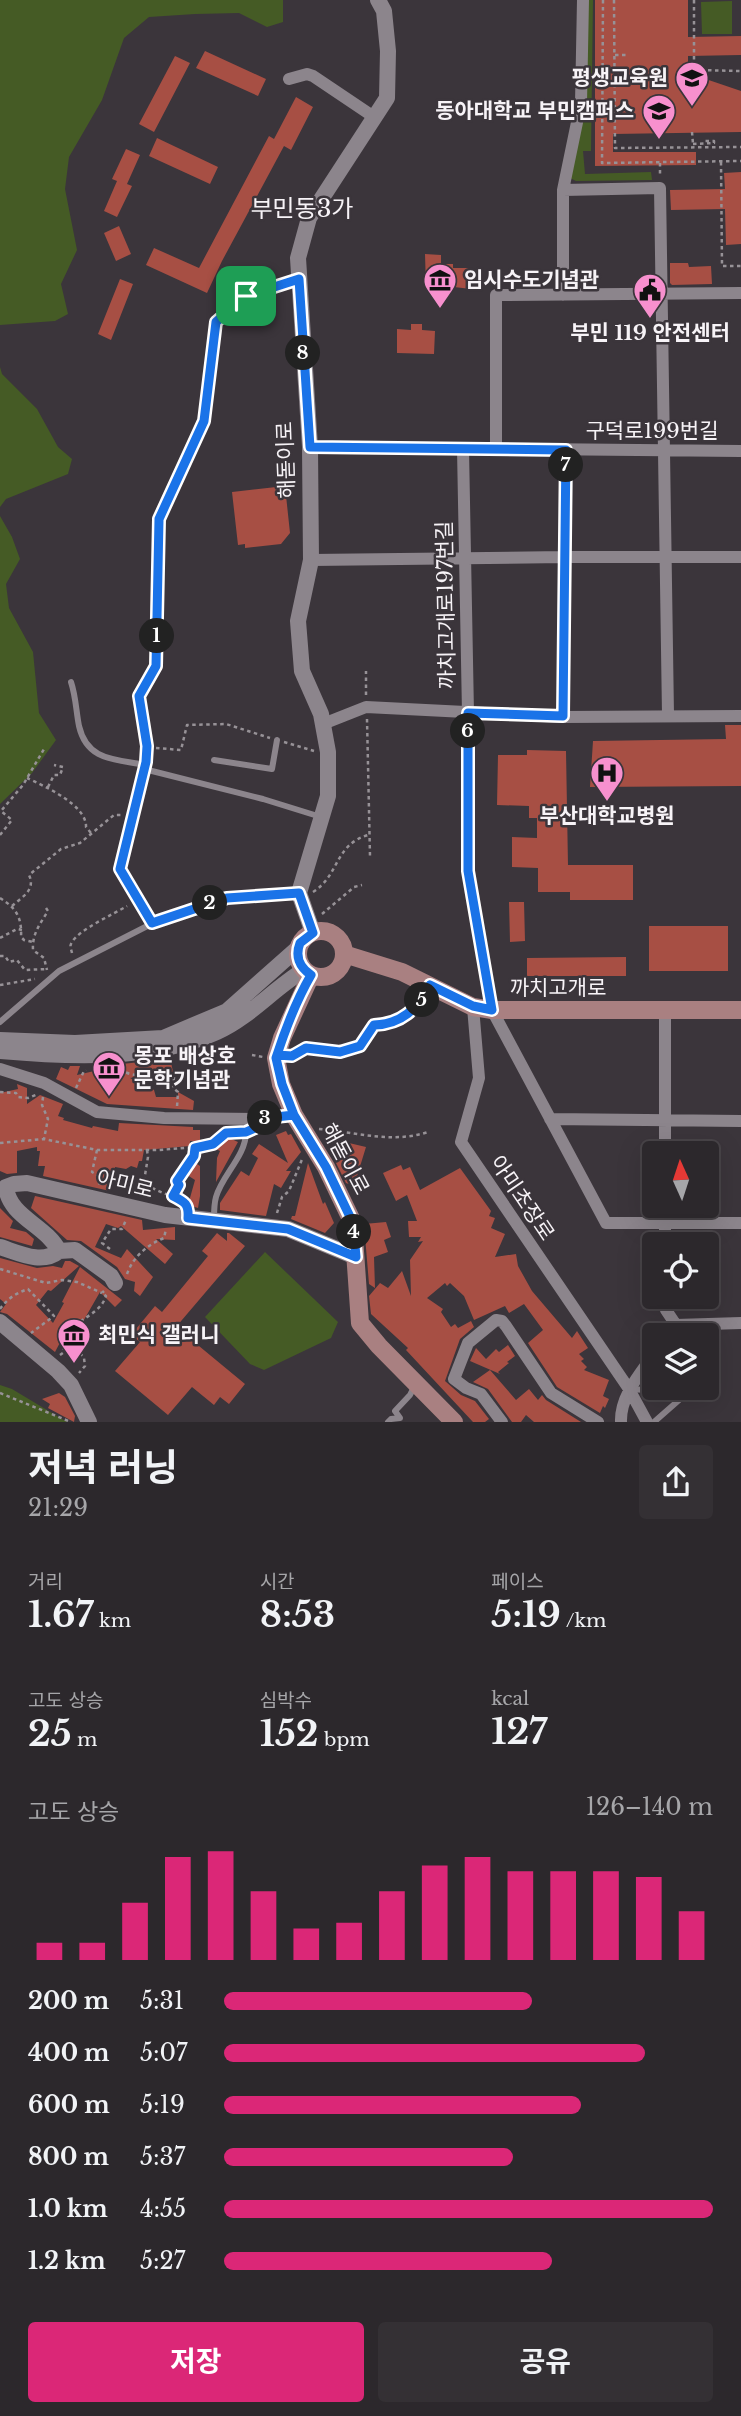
<!DOCTYPE html>
<html lang="ko">
<meta charset="utf-8">
<style>
body{margin:0;font-family:"Libre Baskerville","Noto Sans KR",serif;background:#343034;color:#f1f3f6;height:100vh;display:flex;flex-direction:column;font-size:26px;white-space:nowrap}
*{box-sizing:border-box;margin:0}
p{font-size:23px;color:#a6a6a9}
.icon{flex:none;width:38px;height:38px;fill:none;stroke:currentColor;stroke-width:2;stroke-linecap:round;stroke-linejoin:round}
.map{position:relative;height:1422px;overflow:hidden}
.side{display:flex;flex-direction:column;background:#2c282c;flex:1}
.side>*{flex:none}
.needle{width:46px;rotate:357deg}
.buttons{position:absolute;left:642px;top:1141px;display:grid;gap:14px}
.buttons a{display:grid;place-items:center;width:77px;height:77px;border-radius:7px;background:#2c282c;box-shadow:0 7px 28px #0002,0 0 0 2px #484448;font-size:35px}
.pin{position:absolute;display:grid;place-items:center;width:60px;height:60px;color:#fff;margin:-30px;border-radius:14px;box-shadow:0 4px 10px #0006}
.km{position:absolute;width:35px;height:35px;margin:-18px;border-radius:50%;background:#222;color:#fff;font-size:19px;line-height:35px;text-align:center}
.round{display:grid;place-items:center;flex:none;width:74px;height:74px;border-radius:7px;background:#343034}
.headline{display:flex;align-items:center;justify-content:space-between;height:119px;padding:0 28px}
h1{font-size:38px;font-weight:700;line-height:52px}
.figures{display:grid;grid-template-columns:repeat(3,1fr);gap:10px;height:119px;padding:7px 28px}
.figures div{display:grid;align-content:center}
.figures b{font-size:35px;font-weight:700}
.figures small{font-size:19px;font-weight:400}
.figures p{font-size:19px}
.chart{height:196px;padding:14px 28px}
.chart p{display:flex;justify-content:space-between}
.chart svg{width:100%;height:126px;margin-top:7px;stroke:#db2777;stroke-width:6}
.button{display:flex;gap:14px;margin-top:auto;padding:14px 28px}
.button a{flex:1;height:80px;border-radius:7px;background:#db2777;color:#fff;font-size:28px;font-weight:700;line-height:80px;text-align:center}
.button a+a{background:#343034;color:#f1f3f6}
ul{padding:0 28px;list-style:none;font-size:23px}
li{display:grid;grid-template-columns:112px 84px 1fr;align-items:center;height:52px}
li i{height:18px;border-radius:9px;background:#db2777}
.map>svg:first-child{display:block}
</style>
<div class="map">
<svg width="741" height="1422" viewBox="0 0 741 1422">
<rect width="100%" height="100%" fill="#3b353b"/>
<!-- green -->
<path fill="#455b25" d="M 0,0 L 283,0 L 283,22 L 267,27 L 239,13 L 195,14 L 149,17 L 124,38 L 102,100 L 69,157 L 65,189 L 77,250 L 61,284 L 68,314 L 55,321 L 0,325 Z
M 588,0 L 593,0 L 591,151 L 583,151 L 585,174 L 651,172 L 652,180 L 576,181 L 570,178 Z
M 732,1 L 732,34 L 702,34 L 701,2 Z
M 0,367 L 2,374 L 37,409 L 58,447 L 72,459 L 68,474 L 6,499 L 0,507 Z
M 0,516 L 12,537 L 20,559 L 6,584 L 9,608 L 33,652 L 39,713 L 56,740 L 32,773 L 0,804 Z
M 265,1252 L 338,1322 L 331,1338 L 264,1370 L 250,1364 L 205,1317 Z
M 0,1385 L 12,1389 L 67,1422 L 0,1422 Z"/>
<!-- building -->
<path fill="#a74f44" d="M 595,0 L 688,0 L 688,37 L 741,36 L 741,55 L 688,56 L 688,73 L 741,91 L 741,132 L 613,134 L 613,152 L 696,152 L 696,165 L 595,166 Z
M 205,51 L 266,79 L 258,96 L 196,68 Z
M 175,56 L 190,63 L 154,132 L 139,124 Z
M 296,97 L 313,107 L 291,150 L 284,146 L 222,261 L 207,293 L 146,265 L 154,248 L 199,268 L 269,136 L 274,139 Z
M 157,138 L 218,167 L 210,184 L 149,156 Z
M 126,149 L 140,155 L 127,184 L 132,186 L 117,217 L 104,211 L 117,181 L 112,179 Z
M 741,172 L 741,244 L 726,245 L 725,209 L 671,210 L 670,190 L 725,189 L 724,173 Z
M 119,226 L 131,254 L 116,261 L 104,233 Z
M 425,254 L 441,255 L 441,264 L 453,264 L 453,268 L 469,268 L 469,273 L 472,273 L 471,289 L 437,285 L 437,288 L 426,288 Z
M 670,263 L 688,263 L 689,267 L 711,266 L 712,284 L 672,285 L 670,283 Z
M 120,279 L 133,284 L 111,340 L 98,334 Z
M 411,324 L 422,324 L 422,330 L 435,331 L 434,354 L 397,353 L 397,329 L 411,330 Z
M 285,486 L 290,533 L 281,544 L 245,548 L 245,544 L 238,545 L 232,492 Z
M 725,725 L 741,725 L 741,786 L 590,787 L 593,741 L 726,739 Z
M 527,750 L 566,751 L 568,865 L 633,865 L 633,900 L 570,900 L 570,892 L 538,892 L 538,868 L 512,867 L 512,837 L 537,838 L 537,818 L 529,818 L 529,806 L 497,805 L 498,755 L 527,755 Z
M 509,902 L 524,902 L 525,941 L 510,942 Z
M 649,926 L 728,926 L 728,971 L 649,971 Z
M 626,957 L 626,976 L 527,976 L 527,958 Z
M 158,1060 L 158,1064 L 171,1062 L 173,1072 L 130,1078 L 154,1090 L 156,1097 L 178,1097 L 178,1092 L 194,1101 L 193,1110 L 107,1104 L 56,1079 L 61,1067 L 68,1070 L 70,1066 L 80,1066 L 77,1075 L 103,1069 L 121,1069 L 122,1064 Z
M 17,1084 L 27,1088 L 27,1104 L 40,1095 L 63,1104 L 58,1116 L 64,1118 L 63,1120 L 92,1128 L 93,1126 L 118,1131 L 119,1123 L 193,1127 L 193,1130 L 200,1130 L 200,1141 L 190,1141 L 190,1146 L 144,1150 L 142,1161 L 139,1161 L 137,1168 L 131,1166 L 126,1169 L 115,1167 L 110,1191 L 43,1176 L 45,1166 L 38,1166 L 40,1151 L 37,1151 L 37,1147 L 17,1151 L 17,1173 L 7,1174 L 0,1171 L 0,1093 L 18,1089 Z
M 286,1131 L 288,1135 L 291,1134 L 301,1152 L 286,1171 L 291,1171 L 281,1188 L 274,1184 L 266,1216 L 220,1210 L 220,1203 L 241,1171 L 249,1176 L 258,1158 L 252,1154 L 259,1144 L 288,1163 L 276,1135 Z
M 223,1135 L 238,1142 L 216,1182 L 217,1158 L 220,1151 L 216,1149 Z
M 349,1143 L 366,1147 L 354,1186 L 346,1183 L 334,1159 L 346,1152 Z
M 193,1161 L 200,1166 L 200,1196 L 198,1208 L 188,1205 L 195,1180 L 184,1173 Z
M 308,1163 L 323,1204 L 325,1202 L 334,1223 L 325,1233 L 291,1219 L 292,1216 L 295,1216 Z
M 401,1165 L 403,1170 L 410,1167 L 420,1190 L 460,1168 L 491,1211 L 489,1216 L 495,1218 L 491,1228 L 505,1234 L 495,1257 L 516,1254 L 518,1266 L 532,1291 L 572,1338 L 577,1331 L 588,1348 L 579,1354 L 584,1359 L 581,1361 L 587,1367 L 584,1370 L 609,1380 L 603,1396 L 609,1399 L 605,1408 L 603,1406 L 600,1413 L 557,1387 L 528,1343 L 543,1330 L 524,1304 L 509,1313 L 505,1306 L 474,1320 L 464,1296 L 450,1283 L 447,1286 L 445,1283 L 427,1298 L 443,1309 L 441,1312 L 451,1327 L 455,1324 L 458,1328 L 471,1321 L 474,1327 L 460,1339 L 445,1381 L 461,1395 L 475,1401 L 489,1419 L 485,1422 L 473,1422 L 406,1350 L 408,1348 L 371,1314 L 369,1296 L 380,1283 L 388,1288 L 402,1271 L 411,1296 L 410,1260 L 423,1241 L 418,1242 L 421,1237 L 409,1237 L 408,1221 L 417,1221 L 407,1195 L 396,1201 L 383,1173 Z
M 35,1196 L 142,1220 L 143,1230 L 175,1227 L 175,1240 L 156,1239 L 173,1254 L 165,1264 L 121,1226 L 118,1228 L 106,1224 L 95,1247 L 121,1258 L 127,1249 L 153,1277 L 140,1296 L 134,1291 L 135,1282 L 125,1279 L 117,1267 L 81,1241 L 67,1240 L 31,1208 Z
M 0,1208 L 13,1221 L 10,1228 L 26,1232 L 34,1239 L 32,1246 L 0,1237 Z
M 386,1222 L 391,1237 L 384,1240 L 388,1252 L 374,1257 L 375,1288 L 369,1284 L 364,1224 Z
M 217,1233 L 227,1241 L 227,1233 L 229,1233 L 245,1246 L 176,1327 L 245,1384 L 229,1404 L 220,1397 L 214,1405 L 192,1387 L 168,1415 L 115,1371 L 140,1342 L 131,1335 L 155,1306 L 162,1312 L 208,1256 L 202,1251 Z
M 0,1258 L 37,1268 L 53,1266 L 62,1268 L 65,1261 L 70,1261 L 79,1266 L 51,1291 L 48,1290 L 36,1305 L 53,1323 L 64,1303 L 62,1302 L 80,1267 L 122,1300 L 115,1307 L 100,1292 L 81,1325 L 73,1318 L 55,1352 L 7,1314 L 0,1312 L 6,1304 L 0,1299 Z
M 508,1345 L 515,1356 L 507,1362 L 509,1363 L 498,1372 L 500,1374 L 470,1361 L 476,1348 L 486,1359 L 496,1349 L 499,1352 Z
M 490,1370 L 516,1400 L 529,1389 L 538,1400 L 542,1395 L 546,1400 L 581,1422 L 534,1422 L 526,1415 L 521,1422 L 512,1422 L 488,1389 L 473,1382 Z
M 59,1393 L 65,1397 L 75,1416 L 74,1422 L 48,1408 L 50,1404 L 42,1399 Z"/>
<g fill="none" stroke-linecap="round" stroke-linejoin="round">
<!-- path -->
<path stroke="#979297" stroke-width="2.5" stroke-dasharray="3.5 3.5" stroke-linecap="butt" d="M 603,0 L 602,163 L 741,161
M 614,0 L 615,148 L 741,147
M 694,0 L 694,70 L 741,71
M 615,55 L 628,55
M 692,132 L 693,144
M 693,144 L 714,143 L 714,141 L 704,141
M 721,162 L 722,266 L 741,266
M 660,163 L 660,177
M 366,695 L 366,671
M 367,719 L 370,856
M 284,742 L 314,751
M 156,748 L 181,750 L 187,725 L 226,724 L 270,738
M 27,778 C 44,786 87,805 86,827 L 91,833
M 48,787 L 54,775 L 60,775 L 63,767 L 54,765
M 0,835 L 12,820 L 1,811 L 23,785 L 44,749
M 313,892 C 340,875 334,845 368,835
M 0,898 C 16,908 22,917 21,937 L 24,940 L 33,942
M 12,906 C 22,897 36,890 29,875 L 61,849 L 80,843 L 114,815 L 123,815
M 46,908 L 48,911 C 40,924 32,934 33,950 L 44,958 L 47,970
M 322,914 L 354,887 L 362,885
M 0,938 L 17,929 L 22,930
M 72,953 C 71,948 69,947 72,942 C 80,929 114,914 127,906
M 0,956 L 5,956 L 9,962 L 17,960 L 25,970 L 47,969
M 0,985 L 35,979
M 252,1055 L 263,1057
M 290,1056 L 306,1048 L 340,1052 L 360,1046 L 374,1025 C 395,1024 410,1015 423,998
M 120,1069 C 132,1078 146,1075 160,1073 L 163,1086 L 166,1086
M 174,1077 L 173,1088 L 178,1092 L 177,1107
M 76,1088 L 84,1071 L 86,1070
M 0,1092 L 16,1093 L 18,1097 L 28,1098 L 38,1094
M 43,1097 L 42,1105 L 48,1119 L 44,1139
M 319,1129 C 356,1132 391,1144 428,1132
M 0,1143 L 44,1139 L 97,1150 L 159,1150 L 208,1146 L 226,1133 L 239,1132
M 97,1150 L 92,1172 L 97,1175 L 100,1185
M 147,1150 L 148,1157 L 144,1181 C 155,1193 171,1194 185,1202
M 173,1196 L 179,1185 L 177,1181 L 194,1156 L 195,1148
M 277,1213 L 282,1197 L 289,1191 L 303,1157
M 110,1249 L 102,1243 L 111,1229 L 122,1229 L 126,1220
M 0,1269 L 46,1283 L 62,1280 L 77,1282 L 102,1293
M 127,1274 C 133,1257 147,1245 164,1238 L 166,1229
M 0,1309 C 7,1299 16,1293 28,1289 L 54,1316 L 31,1333
M 73,1353 L 80,1353 L 84,1358 L 85,1366 L 79,1373
M 60,1355 L 64,1352 C 61,1319 98,1321 106,1296 L 102,1293 L 104,1291
M 0,1393 L 71,1422"/>
<!-- service -->
<path stroke="#8c858c" stroke-width="6" d="M 71,682 C 76,697 76,711 79,726 C 87,761 115,759 145,765
M 214,760 L 272,769 L 277,740
M 144,769 L 263,799 L 321,817
M 152,923 L 120,869 L 146,762 L 147,746 L 139,696 L 156,666 L 159,519 L 204,421 L 216,322 L 246,296 L 297,280
M 0,1022 L 59,971 L 163,918 L 227,898 L 299,893
M 214,1219 C 214,1212 214,1204 216,1197 C 222,1175 246,1156 246,1132 L 255,1128 L 257,1119
M 631,1389 L 687,1393 L 654,1422
M 388,1422 L 391,1419 L 400,1418 L 395,1411 L 410,1395 L 415,1385"/>
<!-- minor -->
<path stroke="#8c858c" stroke-width="12" d="M 289,79 L 307,74 L 313,76 L 374,117
M 563,190 L 660,188 L 668,715
M 563,295 L 563,190 L 581,103 L 583,0
M 310,447 L 741,451
M 463,449 L 468,713 L 468,871 L 492,1010 L 606,1223 L 741,1223
M 496,449 L 496,295 L 741,293
M 311,560 L 565,557 L 741,557
M 563,717 L 566,450
M 323,724 L 366,707 L 563,717 L 741,716
M 473,1007 L 479,1078 L 461,1142 L 629,1389 L 647,1422
M 0,1069 L 44,1083 L 97,1112 L 164,1118 L 257,1119 L 294,1115
M 550,1119 L 741,1121
M 665,1153 L 665,1010
M 665,1206 L 665,1244
M 666,1297 L 666,1310 L 676,1325 L 668,1335
M 676,1325 L 741,1323
M 502,1422 L 481,1394 L 466,1388 L 454,1379 L 468,1343 L 496,1320 L 502,1321 L 506,1326 L 551,1393 L 598,1422
M 621,1422 C 620,1396 640,1374 654,1354"/>
<!-- tertiary -->
<path stroke="#8c858c" stroke-width="16" d="M 313,933 L 299,893 L 328,796 L 328,752 L 321,714 L 302,671 L 298,621 L 311,560 L 310,447 L 298,258 L 309,218 L 387,98 L 388,51 L 384,11 L 378,0
M 0,1040 L 75,1043 L 163,1038 L 227,1011 L 298,948
M 0,1051 C 68,1057 153,1061 217,1032 C 250,1017 273,989 304,970
M 0,1247 C 19,1253 42,1265 59,1251 C 46,1225 9,1217 6,1187 L 14,1184 L 27,1183 L 165,1215 L 288,1229 L 356,1257
M 59,1251 L 75,1250 L 111,1276 L 115,1283
M 0,1322 L 58,1371 L 71,1385 L 89,1422"/>
<!-- secondary -->
<path stroke="#a98081" stroke-width="18" d="M298 954a23 23 0 1 1 46 0a23 23 0 1 1-46 0Z
M 344,954 L 402,972 L 473,1007 L 492,1010 L 741,1010
M 311,975 L 282,1038 L 276,1058 L 281,1084 L 294,1115 L 326,1167 L 353,1223 L 360,1323 L 379,1346 L 454,1422"/>
</g>
<g fill="none" stroke-linecap="round" stroke-linejoin="round">
<defs>
<path id="route" d="M 246,296 L 216,322 L 204,421 L 159,519 L 156,666 L 139,696 L 147,746 L 146,762 L 120,869 L 152,923 L 227,898 L 299,893 L 313,933 L 300,943 C 295,956 299,967 311,975 C 296,1001 285,1030 276,1058 L 282,1084 L 294,1115 L 257,1119 L 255,1128 L 246,1132 L 226,1133 L 213,1144 L 195,1148 L 194,1156 L 177,1181 L 179,1185 L 173,1196 C 185,1202 189,1204 188,1218 L 288,1229 L 356,1257 L 353,1223 L 326,1167 L 294,1115 L 282,1084 L 276,1058 L 277,1055 L 292,1056 L 306,1048 L 340,1052 L 360,1046 L 374,1025 C 402,1024 417,1009 430,985 L 473,1006 L 492,1010 L 468,871 L 468,713 L 563,716 L 566,450 L 310,447 L 299,279 L 246,296"/>
</defs>
<!-- route casing -->
<use href="#route" stroke="#fff" stroke-width="14"/>
<!-- route -->
<use href="#route" stroke="#1a73e8" stroke-width="9"/>
</g>
<!-- icons -->
<defs>
<symbol id="university-pin" viewBox="-11 -11 22 30"><path d="M0 17L-7.5 6A9.5 9.5 0 1 1 7.5 6Z" fill="#f790ce" stroke="#3b353b"/><path d="M0-5L7-2L0 1L-7-2ZM-4 1L0 2.5L4 1V4Q0 6-4 4Z" fill="#111"/></symbol>
<symbol id="museum-pin" viewBox="-11 -11 22 30"><path d="M0 17L-7.5 6A9.5 9.5 0 1 1 7.5 6Z" fill="#f790ce" stroke="#3b353b"/><path d="M0-6L6-3V-2H-6V-3ZM-5-1h2V3h-2ZM-1-1h2V3h-2ZM3-1h2V3H3ZM-6 4H6V6H-6Z" fill="#111"/></symbol>
<symbol id="civic-pin" viewBox="-11 -11 22 30"><path d="M0 17L-7.5 6A9.5 9.5 0 1 1 7.5 6Z" fill="#f790ce" stroke="#3b353b"/><path d="M-.6-6.5H3V-4.5H.6V-3L4-1V1h2V6H-6V1h2V-1L-.6-3ZM-1.2 2.5V6h2.4V2.5Z" fill="#111"/></symbol>
<symbol id="hospital-pin" viewBox="-11 -11 22 30"><path d="M0 17L-7.5 6A9.5 9.5 0 1 1 7.5 6Z" fill="#f790ce" stroke="#3b353b"/><path d="M-5-5h3v3.5h4V-5h3V5h-3V1.5h-4V5h-3Z" fill="#111"/></symbol>
</defs>
<g fill-rule="evenodd">
<use href="#university-pin" x="673" y="59" width="38" height="52"/>
<use href="#university-pin" x="640" y="92" width="38" height="52"/>
<use href="#museum-pin" x="421" y="261" width="38" height="52"/>
<use href="#civic-pin" x="631" y="271" width="38" height="52"/>
<use href="#hospital-pin" x="588" y="754" width="38" height="52"/>
<use href="#museum-pin" x="90" y="1049" width="38" height="52"/>
<use href="#museum-pin" x="55" y="1316" width="38" height="52"/>
</g>
<g text-anchor="middle" dominant-baseline="central" stroke-width="5" stroke-linejoin="round" paint-order="stroke">
<!-- poi labels -->
<g font-size="21" font-weight="bold" fill="#f7f3f7" stroke="#3b353b" text-anchor="start">
<text x="668" y="78" text-anchor="end">평생교육원</text>
<text x="634" y="111" text-anchor="end">동아대학교 부민캠퍼스</text>
<text x="464" y="280">임시수도기념관</text>
<text x="650" y="333" text-anchor="middle">부민 119 안전센터</text>
<text x="607" y="816" text-anchor="middle">부산대학교병원</text>
<text x="134" y="1056">몽포 배상호<tspan x="134" dy="24">문학기념관</tspan></text>
<text x="98" y="1335">최민식 갤러니</text>
</g>
<!-- street labels -->
<g font-size="21" fill="#f7f3f7" stroke="#3b353b">
<text x="652" y="431">구덕로199번길</text>
<text transform="translate(286 460) rotate(-92)">해돋이로</text>
<text transform="translate(446 605) rotate(-91)">까치고개로197번길</text>
<text x="558" y="988">까치고개로</text>
<text transform="translate(345 1159) rotate(62)">해돋이로</text>
<text transform="translate(125 1184) rotate(14)">아미로</text>
<text transform="translate(522 1198) rotate(56)">아미초장로</text>
</g>
<!-- quarter labels -->
<g font-size="24" fill="#f7f3f7" stroke="#3b353b">
<text x="302" y="208">부민동3가</text>
</g>
</g>
</svg>
<div class="buttons">
<a><svg class="needle" viewBox="-14 -14 28 28"><path d="M0-13l5 13h-10z" fill="#e53935"/><path d="M0 13l5-13h-10z" fill="#a6a6a9"/></svg></a>
<a><svg class="icon" aria-label="locate" viewBox="0 0 24 24"><circle cx="12" cy="12" r="6"/><path d="M12 2v4M12 18v4M2 12h4M18 12h4"/></svg></a>
<a><svg class="icon" aria-label="layers" viewBox="0 0 24 24"><path d="M12 4l9 5-9 5-9-5zM3 14l9 5 9-5"/></svg></a>
</div>
<div class="pin" style="left:246px;top:296px;background:#1e9e55"><svg class="icon" aria-label="arrive" viewBox="0 0 24 24"><path d="M6 21V4h12l-3 4 3 4H6"/></svg></div>
<b class="km" style="left:157px;top:636px">1</b>
<b class="km" style="left:210px;top:903px">2</b>
<b class="km" style="left:265px;top:1118px">3</b>
<b class="km" style="left:354px;top:1232px">4</b>
<b class="km" style="left:422px;top:1000px">5</b>
<b class="km" style="left:468px;top:731px">6</b>
<b class="km" style="left:566px;top:465px">7</b>
<b class="km" style="left:303px;top:353px">8</b>
</div>
<section class="side">
<div class="headline"><div><h1>저녁 러닝</h1><p>21:29</p></div><a class="round"><svg class="icon" aria-label="share" viewBox="0 0 24 24"><path d="M12 15V3M7 8l5-5 5 5M5 13v7h14v-7"/></svg></a></div>
<div class="figures">
<div><p>거리</p><b>1.67<small> km</small></b></div>
<div><p>시간</p><b>8:53</b></div>
<div><p>페이스</p><b>5:19<small> /km</small></b></div>
</div>
<div class="figures">
<div><p>고도 상승</p><b>25<small> m</small></b></div>
<div><p>심박수</p><b>152<small> bpm</small></b></div>
<div><p>kcal</p><b>127</b></div>
</div>
<div class="chart"><p><span>고도 상승</span>126–140 m</p>
<svg viewBox="0 0 160 44" preserveAspectRatio="none"><path d="M5 44V38M15 44V38M25 44V24M35 44V8M45 44V6M55 44V20M65 44V33M75 44V31M85 44V20M95 44V11M105 44V8M115 44V13M125 44V13M135 44V13M145 44V15M155 44V27"/></svg>
</div>
<ul>
<li><b>200 m</b>5:31<i style="width:63%"></i></li>
<li><b>400 m</b>5:07<i style="width:86%"></i></li>
<li><b>600 m</b>5:19<i style="width:73%"></i></li>
<li><b>800 m</b>5:37<i style="width:59%"></i></li>
<li><b>1.0 km</b>4:55<i style="width:100%"></i></li>
<li><b>1.2 km</b>5:27<i style="width:67%"></i></li>
</ul>
<div class="button"><a>저장</a><a>공유</a></div>
</section>
